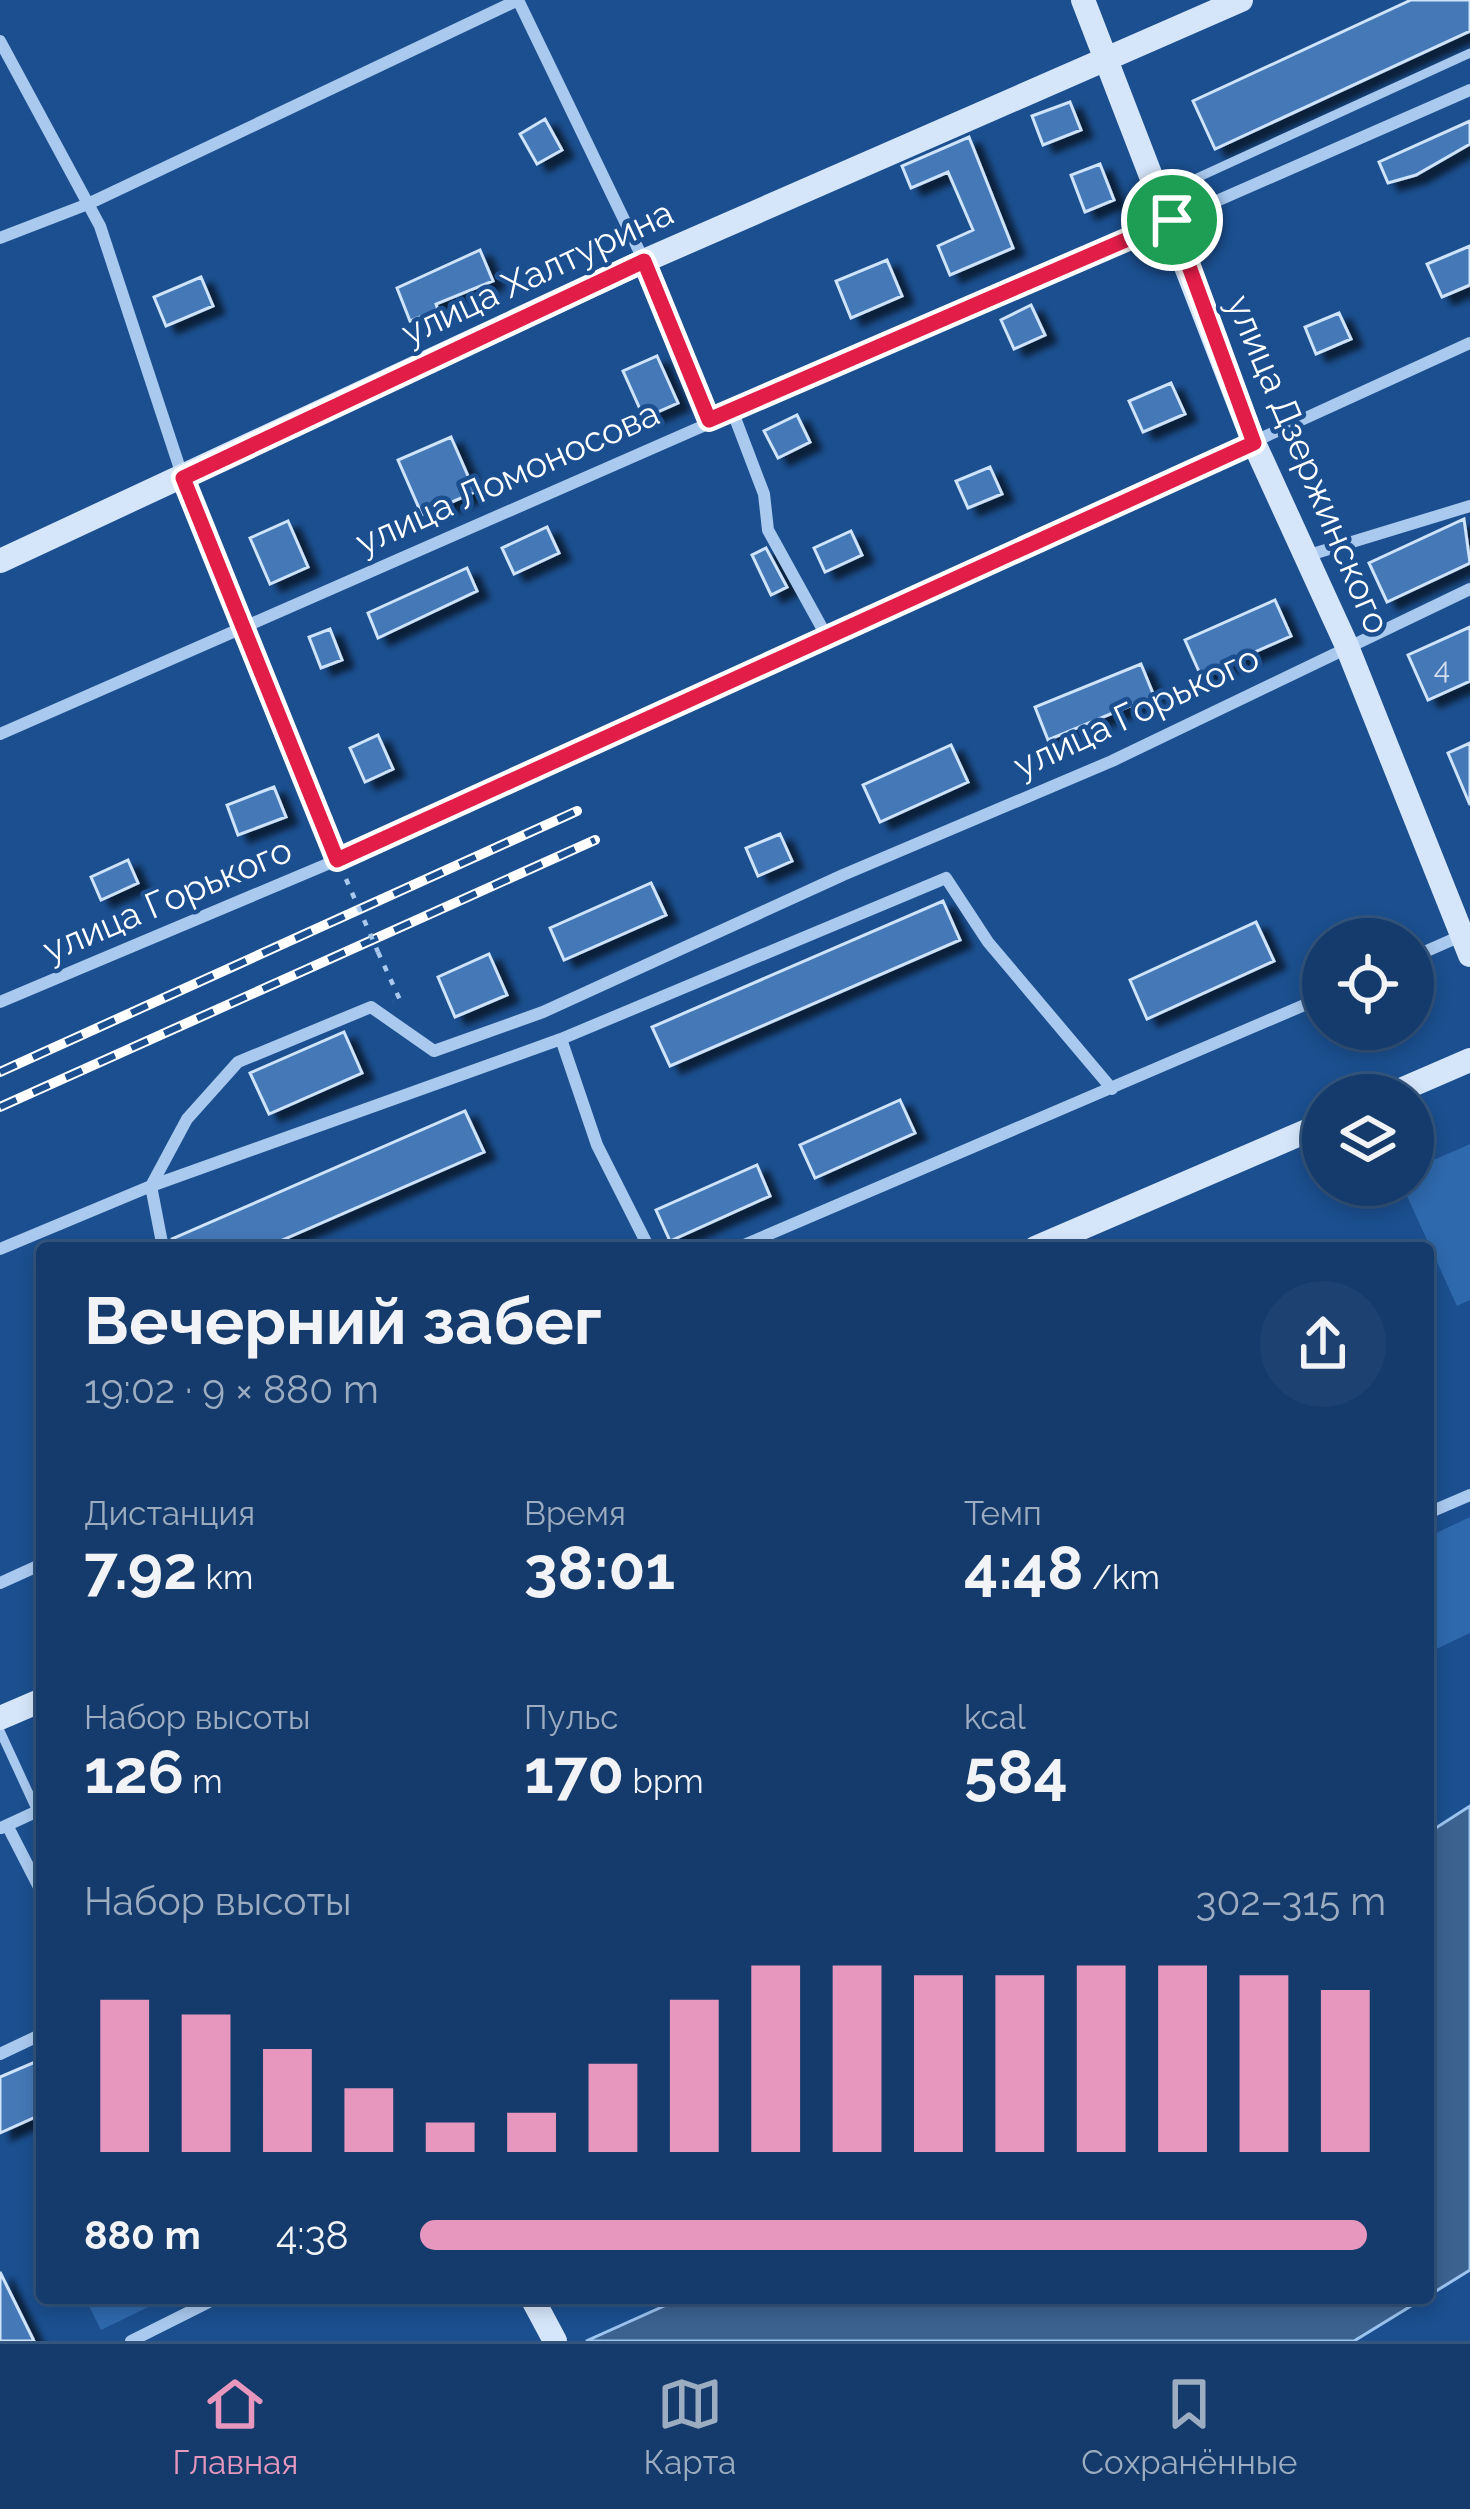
<!DOCTYPE html>
<html lang="ru">
<meta charset="utf-8">
<style>
body{margin:0;font-family:Raleway,sans-serif;background:#1d4271;color:#f1f3f6;height:100vh;display:flex;flex-direction:column;font-size:45px;white-space:nowrap}
*{box-sizing:border-box;margin:0}
p{font-size:39px;color:#9dadc1}
.icon{flex:none;width:66px;height:66px;fill:none;stroke:currentColor;stroke-width:2;stroke-linecap:round;stroke-linejoin:round}
.map{position:relative;flex:1;overflow:hidden}
.details{position:absolute;left:36px;top:1242px;width:1398px;height:1062px;display:flex;flex-direction:column;background:#143b6b;border-radius:12px;box-shadow:0 6px 18px #0003,0 0 0 3px #33557e}
.details>*{flex:none}
.tools{position:absolute;left:1302px;top:918px;display:grid;gap:24px}
.tools a{display:grid;place-items:center;width:132px;height:132px;border-radius:50%;background:#143b6b;box-shadow:0 6px 18px #0003,0 0 0 3px #33557e;font-size:60px}
.pin{position:absolute;display:grid;place-items:center;width:102px;height:102px;color:#fff;margin:-51px;border:6px solid #fff;border-radius:50%;box-shadow:0 3px 12px #0007}
.round{display:grid;place-items:center;flex:none;width:126px;height:126px;border-radius:63px;background:#1d4271}
.head{display:flex;align-items:center;justify-content:space-between;height:204px;padding:0 48px}
h1{font-size:66px;font-weight:700;line-height:90px}
.metrics{display:grid;grid-template-columns:repeat(3,1fr);gap:18px;height:204px;padding:12px 48px}
.metrics div{display:grid;align-content:center}
.metrics b{font-size:60px;font-weight:700}
.metrics small{font-size:33px;font-weight:400}
.metrics p{font-size:33px}
.chart{height:336px;padding:24px 48px}
.chart p{display:flex;justify-content:space-between}
.chart svg{width:100%;height:216px;margin-top:12px;stroke:#e797bd;stroke-width:6}
ul{padding:0 48px;list-style:none;font-size:39px}
li{display:grid;grid-template-columns:192px 144px 1fr;align-items:center;height:90px}
li i{height:30px;border-radius:15px;background:#e797bd}
.tab-bar{display:flex;justify-content:space-around;align-items:center;height:168px;border-top:3px solid #33557e;background:#143b6b;font-size:33px;color:#9dadc1}
.tab-bar a{display:grid;justify-items:center;gap:6px}
.tab-bar .selected{color:#e797bd}
.map>svg:first-child{display:block}
</style>
<div class="map">
<svg width="1470" height="2341" viewBox="0 0 1470 2341">
<defs>
<filter id="shadow"><feDropShadow dx="11" dy="7" stdDeviation="3" flood-color="#0009"/></filter>
</defs>
<rect width="100%" height="100%" fill="#1b4f8f"/>
<!-- green -->
<path fill="#2e69ad" d="M 1470,1144 L 1470,1300 L 1457,1306 L 1402,1185 L 1413,1185 L 1413,1169 Z
M 1470,1517 L 1470,1633 L 1428,1653 L 1428,1537 Z
M 85,2298 L 167,2298 L 101,2330 Z"/>
<!-- water -->
<path fill="#3c6290" stroke="#9cc4f0" stroke-width="3" d="M 1470,1806 L 1470,2270 L 1428,2296 L 1428,1833 Z
M 682,2298 L 1424,2298 L 1354,2341 L 586,2341 Z"/>
<!-- building -->
<path fill="#4478b7" stroke="#cfe3fa" stroke-width="3" filter="url(#shadow)" d="M 1411,0 L 1470,0 L 1470,31 L 1215,149 L 1193,101 Z
M 1070,102 L 1081,130 L 1043,145 L 1032,116 Z
M 545,119 L 562,150 L 537,164 L 520,134 Z
M 1470,121 L 1470,144 L 1416,175 L 1388,183 L 1379,162 Z
M 969,137 L 1013,248 L 950,275 L 938,246 L 973,230 L 948,172 L 911,188 L 902,166 Z
M 1100,164 L 1114,200 L 1085,212 L 1071,175 Z
M 1470,246 L 1470,285 L 1442,297 L 1427,264 Z
M 480,250 L 493,281 L 436,304 L 438,310 L 410,321 L 397,288 Z
M 887,260 L 902,296 L 851,318 L 836,281 Z
M 201,277 L 213,306 L 166,326 L 154,297 Z
M 1031,305 L 1045,335 L 1014,349 L 1001,320 Z
M 1339,313 L 1351,339 L 1316,354 L 1305,327 Z
M 657,356 L 678,403 L 644,418 L 623,371 Z
M 1171,383 L 1185,414 L 1143,432 L 1129,401 Z
M 797,415 L 810,442 L 778,458 L 764,431 Z
M 451,437 L 475,492 L 422,515 L 398,460 Z
M 990,467 L 1002,494 L 968,508 L 956,481 Z
M 1464,519 L 1470,563 L 1387,602 L 1369,563 Z
M 288,521 L 308,567 L 270,584 L 250,538 Z
M 547,527 L 559,553 L 514,574 L 502,548 Z
M 851,531 L 862,555 L 825,572 L 814,548 Z
M 766,548 L 787,587 L 771,595 L 752,555 Z
M 467,568 L 477,591 L 378,638 L 368,613 Z
M 1275,600 L 1291,636 L 1201,676 L 1185,640 Z
M 1470,627 L 1470,681 L 1428,700 L 1408,655 Z
M 330,629 L 342,660 L 321,668 L 309,637 Z
M 1141,664 L 1154,696 L 1048,740 L 1035,707 Z
M 378,735 L 393,769 L 365,782 L 350,748 Z
M 1470,743 L 1470,805 L 1448,753 Z
M 951,745 L 968,782 L 880,822 L 863,785 Z
M 274,787 L 286,817 L 238,835 L 227,805 Z
M 780,834 L 792,861 L 758,876 L 746,848 Z
M 128,860 L 138,883 L 101,900 L 91,877 Z
M 651,883 L 666,915 L 564,960 L 550,928 Z
M 943,901 L 960,940 L 670,1066 L 652,1027 Z
M 1256,922 L 1274,961 L 1147,1019 L 1130,980 Z
M 489,954 L 507,995 L 455,1017 L 438,977 Z
M 344,1032 L 362,1073 L 269,1114 L 250,1073 Z
M 900,1100 L 915,1133 L 815,1178 L 800,1145 Z
M 465,1111 L 484,1152 L 264,1248 L 173,1248 L 172,1239 Z
M 757,1165 L 770,1196 L 670,1241 L 656,1210 Z
M 42,2059 L 42,2114 L 0,2133 L 0,2077 Z
M 0,2272 L 34,2341 L 0,2341 Z"/>
<g fill="none" stroke-linecap="round" stroke-linejoin="round">
<!-- path -->
<path stroke="#a9c9ee" stroke-width="4.5" stroke-dasharray="6 9" stroke-linecap="butt" d="M 378,952 L 400,1000 L 393,1002"/>
<!-- lane -->
<path stroke="#a9c9ee" stroke-width="9" d="M 1162,194 L 1470,53
M 0,1731 L 37,1811"/>
<!-- street -->
<path stroke="#a9c9ee" stroke-width="12" d="M 518,0 L 644,261 L 709,420
M 0,41 L 100,226 L 183,478 L 337,860
M 0,238 L 88,204 L 518,0
M 732,410 L 764,494 L 768,530 L 827,637
M 1306,556 L 1470,506
M 0,734 L 1470,90
M 1413,957 L 1463,935
M 0,1002 L 337,860 L 1470,343
M 561,1039 L 597,1145 L 649,1248
M 163,1248 L 151,1186 L 561,1039 L 946,878 L 988,942 L 1112,1089
M 737,1248 L 1323,997
M 0,1249 L 151,1186 L 187,1119 L 238,1062 L 371,1007 L 434,1051 L 543,1012 L 843,875 L 1112,761 L 1470,589
M 1428,1513 L 1470,1495
M 0,1583 L 42,1564
M 7,1825 L 42,1893
M 1,1828 L 42,1809
M 0,2054 L 42,2034
M 131,2341 L 217,2298"/>
<!-- secondary -->
<path stroke="#d6e6fa" stroke-width="24" d="M 1083,0 L 1254,443 L 1346,644 L 1470,955
M 0,561 L 644,261 L 1241,0
M 1389,1095 L 1470,1060
M 1035,1248 L 1323,1124
M 0,1718 L 42,1700
M 532,2298 L 555,2341"/>
<defs>
<path id="rail" d="M 0,1072 L 577,811
M 0,1107 L 595,840"/>
</defs>
<!-- rail casing -->
<use href="#rail" stroke="#fff" stroke-width="10"/>
<!-- rail -->
<use href="#rail" stroke="#1b4f8f" stroke-width="6" stroke-dasharray="18" stroke-linecap="butt"/>
<!-- path-bridge -->
<path stroke="#a9c9ee" stroke-width="4.5" stroke-dasharray="6 9" stroke-linecap="butt" d="M 346,879 L 378,952"/>
</g>
<g fill="none" stroke-linecap="round" stroke-linejoin="round">
<defs>
<path id="route" d="M 1172,220 L 1254,443 L 337,860 L 183,478 L 644,261 L 709,420 Z"/>
</defs>
<!-- route casing -->
<use href="#route" stroke="#fff" stroke-width="24"/>
<!-- route -->
<use href="#route" stroke="#e11d48" stroke-width="15"/>
</g>
<g text-anchor="middle" dominant-baseline="central" stroke-width="9" stroke-linejoin="round" paint-order="stroke">
<!-- number labels -->
<g font-size="30" fill="#d0dded">
<text x="1442" y="668">4</text>
</g>
<!-- street labels -->
<g font-size="36" fill="#fff" stroke="#1b4f8f">
<text transform="translate(537 272) rotate(-25)">улица Халтурина</text>
<text transform="translate(1309 464) rotate(67)">улица Дзержинского</text>
<text transform="translate(507 477) rotate(-24)">улица Ломоносова</text>
<text transform="translate(1136 711) rotate(-25)">улица Горького</text>
<text transform="translate(167 899) rotate(-23)">улица Горького</text>
</g>
</g>
</svg>
<div class="tools">
<a><svg class="icon" aria-label="locate" viewBox="0 0 24 24"><circle cx="12" cy="12" r="6"/><path d="M12 2v4M12 18v4M2 12h4M18 12h4"/></svg></a>
<a><svg class="icon" aria-label="layers" viewBox="0 0 24 24"><path d="M12 4l9 5-9 5-9-5zM3 14l9 5 9-5"/></svg></a>
</div>
<div class="pin" style="left:1172px;top:220px;background:#1e9e55"><svg class="icon" aria-label="arrive" viewBox="0 0 24 24"><path d="M6 21V4h12l-3 4 3 4H6"/></svg></div>
<section class="details">
<div class="head"><div><h1>Вечерний забег</h1><p>19:02 · 9 × 880 m</p></div><a class="round"><svg class="icon" aria-label="share" viewBox="0 0 24 24"><path d="M12 15V3M7 8l5-5 5 5M5 13v7h14v-7"/></svg></a></div>
<div class="metrics">
<div><p>Дистанция</p><b>7.92<small> km</small></b></div>
<div><p>Время</p><b>38:01</b></div>
<div><p>Темп</p><b>4:48<small> /km</small></b></div>
</div>
<div class="metrics">
<div><p>Набор высоты</p><b>126<small> m</small></b></div>
<div><p>Пульс</p><b>170<small> bpm</small></b></div>
<div><p>kcal</p><b>584</b></div>
</div>
<div class="chart"><p><span>Набор высоты</span>302–315 m</p>
<svg viewBox="0 0 160 44" preserveAspectRatio="none"><path d="M5 44V13M15 44V16M25 44V23M35 44V31M45 44V38M55 44V36M65 44V26M75 44V13M85 44V6M95 44V6M105 44V8M115 44V8M125 44V6M135 44V6M145 44V8M155 44V11"/></svg>
</div>
<ul>
<li><b>880 m</b>4:38<i style="width:98%"></i></li>
</ul>
</section>
</div>
<nav class="tab-bar">
<a class="selected"><svg class="icon" aria-label="home" viewBox="0 0 24 24"><path d="M3 11l9-7 9 7M6 9v11h12V9"/></svg>Главная</a>
<a><svg class="icon" aria-label="map" viewBox="0 0 24 24"><path d="M3 6l6-2 6 2 6-2v14l-6 2-6-2-6 2zM9 4v14M15 6v14"/></svg>Карта</a>
<a><svg class="icon" aria-label="saved" viewBox="0 0 24 24"><path d="M7 4h10v16l-5-4-5 4z"/></svg>Сохранённые</a>
</nav>
